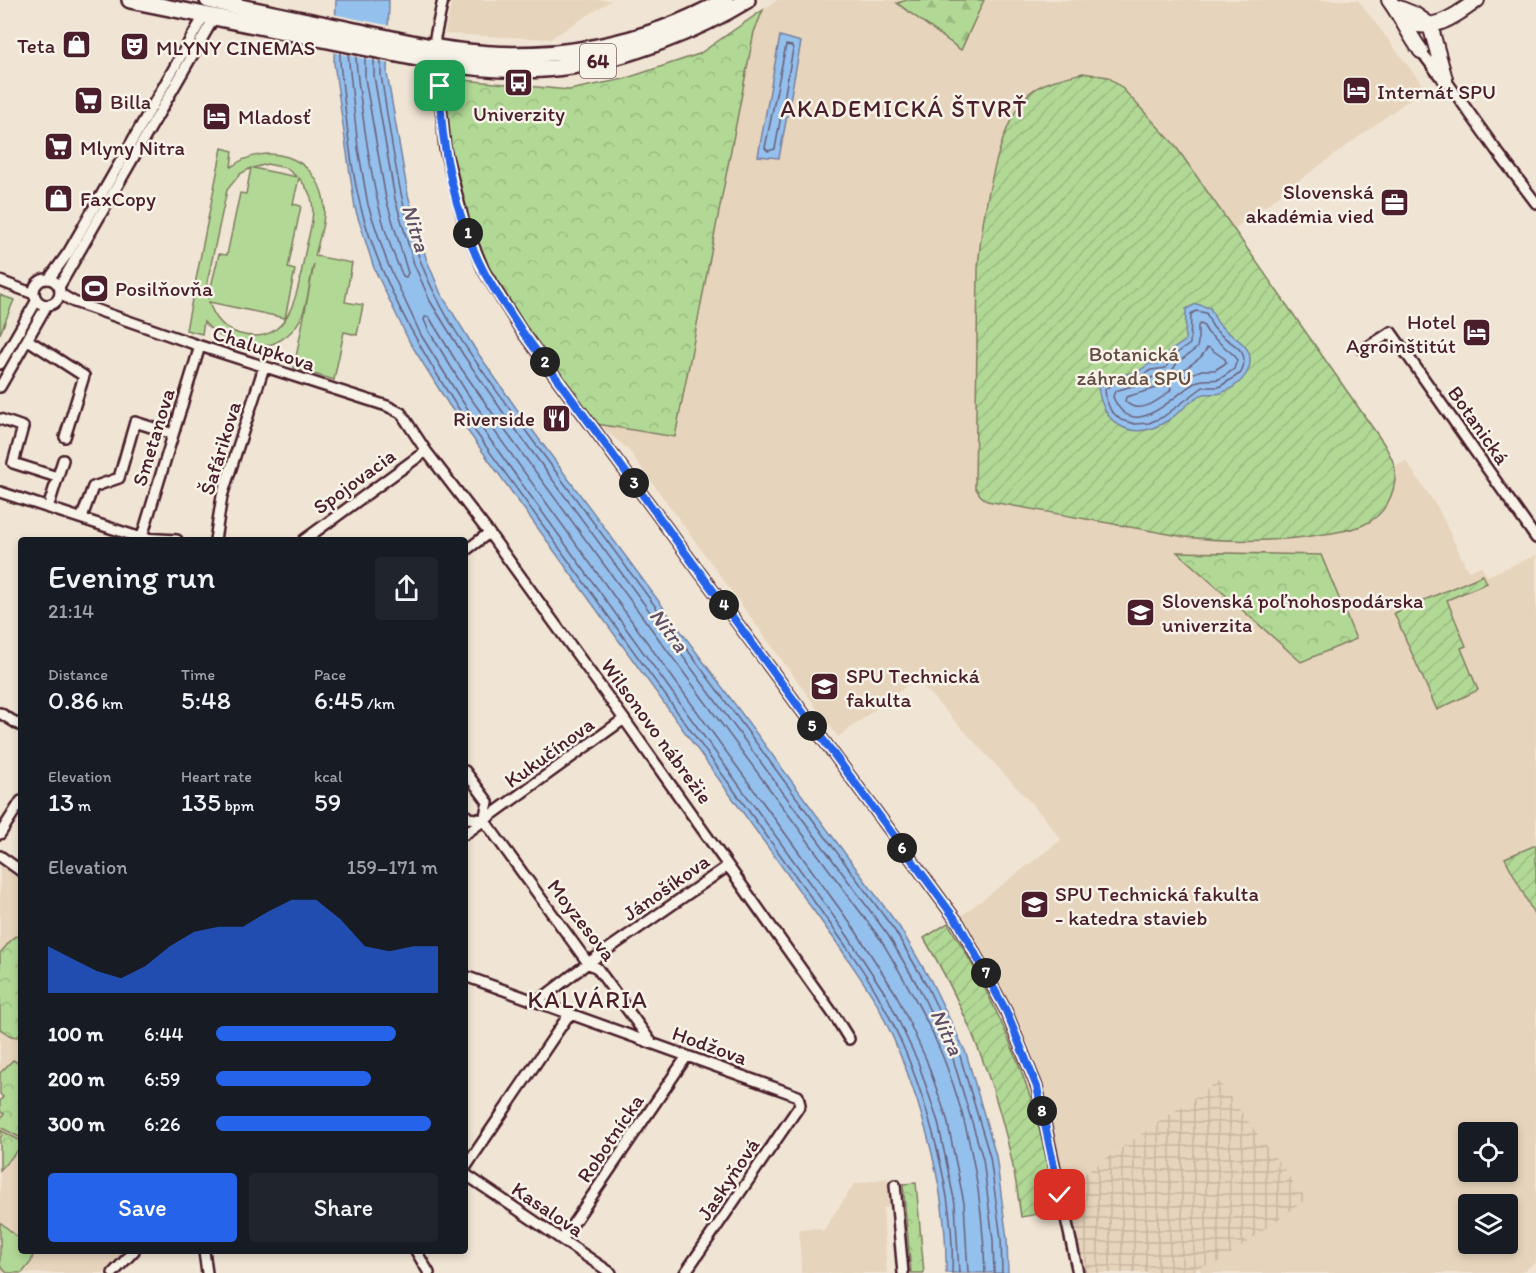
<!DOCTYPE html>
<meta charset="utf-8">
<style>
body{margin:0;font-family:Itim,sans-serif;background:#20242c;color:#f1f3f6;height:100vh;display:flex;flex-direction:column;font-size:22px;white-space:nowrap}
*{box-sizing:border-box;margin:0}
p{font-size:20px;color:#9ea1a6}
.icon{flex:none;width:33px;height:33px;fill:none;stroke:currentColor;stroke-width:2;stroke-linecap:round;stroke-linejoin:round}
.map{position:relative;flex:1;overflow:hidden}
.panel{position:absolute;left:18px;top:537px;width:450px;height:717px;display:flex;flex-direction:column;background:#171b24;border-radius:6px;box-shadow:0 3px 9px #0003}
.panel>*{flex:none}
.fabs{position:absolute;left:1458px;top:1122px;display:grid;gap:12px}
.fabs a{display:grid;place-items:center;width:60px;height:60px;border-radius:6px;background:#171b24;box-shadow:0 3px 9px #0003;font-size:30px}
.pin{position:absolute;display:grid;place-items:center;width:51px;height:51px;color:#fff;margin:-26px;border-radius:12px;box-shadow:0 3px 9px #0006}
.km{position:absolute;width:30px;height:30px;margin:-15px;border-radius:50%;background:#222;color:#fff;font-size:16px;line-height:30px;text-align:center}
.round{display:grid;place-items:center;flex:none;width:63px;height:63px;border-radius:6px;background:#20242c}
.head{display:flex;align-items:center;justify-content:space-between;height:102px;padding:0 30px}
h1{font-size:33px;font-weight:600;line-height:45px}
.figures{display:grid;grid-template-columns:repeat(3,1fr);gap:9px;height:102px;padding:6px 30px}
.figures div{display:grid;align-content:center}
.figures b{font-size:26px;font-weight:600}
.figures small{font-size:16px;font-weight:400}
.figures p{font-size:16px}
.chart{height:168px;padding:12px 30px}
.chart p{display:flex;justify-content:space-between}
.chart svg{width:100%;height:108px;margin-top:6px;fill:#2563eb;opacity:.7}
.action{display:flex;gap:12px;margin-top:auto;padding:12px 30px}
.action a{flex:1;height:69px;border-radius:6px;background:#2563eb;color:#fff;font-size:24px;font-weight:600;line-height:69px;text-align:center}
.action a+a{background:#20242c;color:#f1f3f6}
ul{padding:0 30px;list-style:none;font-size:20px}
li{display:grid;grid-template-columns:96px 72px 1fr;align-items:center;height:45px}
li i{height:15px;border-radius:8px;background:#2563eb}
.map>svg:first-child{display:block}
</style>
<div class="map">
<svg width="1536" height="1273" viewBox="0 0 1536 1273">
<defs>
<pattern id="industrial-grid" width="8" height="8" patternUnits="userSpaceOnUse" patternTransform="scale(1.5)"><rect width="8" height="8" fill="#e7d4bc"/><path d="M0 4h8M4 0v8" fill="none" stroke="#c8b6a2"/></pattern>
<pattern id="forest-firs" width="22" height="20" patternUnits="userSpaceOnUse" patternTransform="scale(1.5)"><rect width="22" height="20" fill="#b1d995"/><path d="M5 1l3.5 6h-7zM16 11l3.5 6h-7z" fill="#9aba81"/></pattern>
<pattern id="park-crowns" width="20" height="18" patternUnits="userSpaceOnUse" patternTransform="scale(1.5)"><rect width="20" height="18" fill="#b1d995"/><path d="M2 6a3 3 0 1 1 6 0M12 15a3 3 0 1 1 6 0" fill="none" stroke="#9aba81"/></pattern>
<pattern id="garden-furrows" width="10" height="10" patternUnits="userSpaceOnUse" patternTransform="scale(1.5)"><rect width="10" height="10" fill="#b1d995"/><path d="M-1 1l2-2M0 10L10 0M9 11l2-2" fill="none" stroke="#9aba81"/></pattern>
</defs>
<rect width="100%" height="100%" fill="#f0e5d4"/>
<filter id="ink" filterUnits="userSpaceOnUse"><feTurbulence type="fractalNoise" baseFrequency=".0167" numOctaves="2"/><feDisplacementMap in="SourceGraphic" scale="12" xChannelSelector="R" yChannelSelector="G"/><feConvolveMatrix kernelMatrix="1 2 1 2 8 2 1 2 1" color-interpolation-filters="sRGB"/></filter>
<g filter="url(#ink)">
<!-- built -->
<path fill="#e7d4bc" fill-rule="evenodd" d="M 452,0 L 612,0 L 550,39 L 445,34 Z
M 777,0 L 1358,0 L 1425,88 L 1234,229 L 1384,444 L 1394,466 L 1406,461 L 1438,508 L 1468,571 L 1481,566 L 1487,576 L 1536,555 L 1536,1262 L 1520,1273 L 1202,1273 L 1199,1268 L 1203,1266 L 1218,1081 L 1065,1187 L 1048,1099 L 1029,1045 L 961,916 L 1061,840 L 1044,817 L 916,679 L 838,737 L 627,448 L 597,424 L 524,325 L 445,89 L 463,80 L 569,90 L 624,79 L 699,54 ZM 1468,1132 L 1508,1132 L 1508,1172 L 1468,1172 ZM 1468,1204 L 1508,1204 L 1508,1244 L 1468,1244 Z
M 0,865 L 21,879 L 21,1251 L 125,1251 L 105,1273 L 0,1273 Z
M 887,1178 L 890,1207 L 883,1208 L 887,1273 L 801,1273 L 799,1229 L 819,1228 L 823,1231 L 854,1184 Z"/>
<!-- industrial -->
<path fill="url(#industrial-grid)" d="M 1218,1081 L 1306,1199 L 1220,1262 L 1202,1266 L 1191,1273 L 1083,1273 L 1065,1187 Z"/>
<!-- grass -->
<path fill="#b1d995" stroke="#7e7c60" stroke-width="1.5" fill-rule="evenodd" d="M 222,148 L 233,151 L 231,167 C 266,141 316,155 324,201 C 326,219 319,239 315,256 L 352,263 L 345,302 L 363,305 L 357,335 L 344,332 L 334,380 L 294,368 L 314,264 C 309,280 309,302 301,318 C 280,358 231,353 204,322 L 202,334 L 186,330 ZM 267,164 L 286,168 L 297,177 L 253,168 ZM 251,168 L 246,194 L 240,193 L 227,255 L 219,254 L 208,299 L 207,283 L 227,190 L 240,174 ZM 299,178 C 305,185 311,193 312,202 C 315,218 308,237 305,253 C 298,288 292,348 240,334 C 223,329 214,318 209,302 L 285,318 L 295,270 L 288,268 L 301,206 L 293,204 Z
M 0,295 L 14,300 L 0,334 Z
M 0,1222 L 21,1240 L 21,1251 L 32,1251 L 33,1255 L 31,1262 L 22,1273 L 7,1273 L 0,1266 Z"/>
<!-- forest -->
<path fill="url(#forest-firs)" stroke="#7e7c60" stroke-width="1.5" d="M 907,0 L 984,0 L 961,50 L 897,3 Z"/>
<!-- park -->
<path fill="url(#park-crowns)" stroke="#7e7c60" stroke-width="1.5" d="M 763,10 L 754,32 L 675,437 L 597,424 C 543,351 480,279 458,189 C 450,156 448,122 445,89 L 463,80 L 569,90 L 624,79 L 699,54 Z
M 1177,552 L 1321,555 L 1356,639 L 1301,662 Z
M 21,935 L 21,1031 L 18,1037 L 11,1036 L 0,1029 L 0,953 L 14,937 Z
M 13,1060 L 21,1065 L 21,1138 L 0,1127 L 0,1119 L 4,1114 L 0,1111 L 0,1101 L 3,1097 L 0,1094 L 0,1073 Z
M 0,1130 L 21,1141 L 21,1147 L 0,1170 L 0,1138 L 2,1135 Z
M 916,1183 L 924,1273 L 911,1273 L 903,1184 Z"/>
<!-- garden -->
<path fill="url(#garden-furrows)" stroke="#7e7c60" stroke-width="1.5" d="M 1083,73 L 1108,77 L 1121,87 L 1174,144 L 1384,444 C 1388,451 1394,461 1395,469 C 1397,492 1385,516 1363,525 C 1349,531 1333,533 1318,535 C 1274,542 1230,542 1185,537 L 987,501 L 980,495 L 975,487 L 978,269 C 981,226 997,113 1035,89 C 1050,80 1067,77 1083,73 Z
M 1483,575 L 1487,583 L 1447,600 L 1466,646 L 1461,648 L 1478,690 L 1437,710 L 1394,613 Z
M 1536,845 L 1536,918 L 1505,858 Z
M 948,923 C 981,976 1008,1031 1028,1090 C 1041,1129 1049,1171 1058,1211 L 1021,1217 C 1009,1117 975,1024 924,938 Z"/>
<!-- water -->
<path fill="#94c0ed" stroke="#76809f" stroke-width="1.5" d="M 336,0 L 389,0 L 387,74 L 408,195 L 426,258 L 441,294 L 475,349 L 516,408 L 900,928 L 931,981 L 966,1053 L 996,1156 L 1007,1239 L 1008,1273 L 946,1273 C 948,1185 917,1082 877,1004 C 865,983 850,963 837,943 L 449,405 L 409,341 L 374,268 L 355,208 L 334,63 Z
M 780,36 L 801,42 L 779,158 L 758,156 Z
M 1196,304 L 1210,308 C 1213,313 1215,320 1219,324 C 1229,337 1251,342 1250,361 C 1250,376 1235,388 1221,393 C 1211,396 1207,390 1196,398 C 1186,405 1177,415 1167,421 C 1132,443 1103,425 1098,387 L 1110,378 L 1139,371 L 1149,364 L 1162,364 L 1164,355 L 1185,341 L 1186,309 Z"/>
<!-- pier -->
<path fill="#f0e5d4" d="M 333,14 L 391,26 L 390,64 L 331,52 Z"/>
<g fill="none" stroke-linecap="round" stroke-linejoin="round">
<!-- shore -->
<path stroke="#685f79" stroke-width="1.5" d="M 786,45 L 792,46 L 793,49 L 775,149 L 768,151 L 765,148 Z
M 340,52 L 340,63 C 346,111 349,162 361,208 C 380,279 415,340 454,402 L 841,939 C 855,959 870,979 881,1001 C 921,1073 956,1191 952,1273
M 348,53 L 358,148 L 368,205 L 387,262 L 421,335 L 460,398 L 847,935 L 888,998 L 918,1062 L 938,1122 L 955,1204 L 959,1273
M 356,55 C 356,73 360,92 362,110 C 370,167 378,224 403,276 L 406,277 L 408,273 L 386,199 L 365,78 L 365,57
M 374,58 L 374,76 L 395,199 L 414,264 L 430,301 L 464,356 L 505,415 L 888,935 L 919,988 L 953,1059 L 983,1159 L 993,1240 L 994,1273
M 381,60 L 381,75 C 393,149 401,229 436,296 C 456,337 485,374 511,411 L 895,931 L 926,984 L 960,1056 L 990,1157 L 1001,1239 L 1002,1273
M 1196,311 L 1206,313 C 1209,318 1210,323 1213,327 C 1226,345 1253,345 1241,373 L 1219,387 L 1203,387 L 1163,417 L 1149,423 L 1135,424 L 1121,420 L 1111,411 L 1106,399 L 1105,389 L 1113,384 L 1141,376 L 1151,370 L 1166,368 L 1170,358 L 1190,344 L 1191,314 Z
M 1200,324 L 1203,325 L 1208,333 L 1235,356 L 1237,360 L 1234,369 C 1230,372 1224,377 1219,379 C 1211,381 1204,378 1196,382 C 1172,396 1133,444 1113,397 L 1115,391 L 1143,383 L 1153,377 L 1163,377 L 1170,374 L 1177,363 L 1197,348 L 1198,342 L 1198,326 Z
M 1208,347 L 1225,359 L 1226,363 L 1215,370 L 1202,370 L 1183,377 L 1182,374 L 1185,369 L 1201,357 Z
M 1169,385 L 1171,388 L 1170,391 C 1158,401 1138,416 1125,401 L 1126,397 C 1141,393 1154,388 1169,385 Z
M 968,1273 L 964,1203 L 947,1119 L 926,1059 L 896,994 L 855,930 L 467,393 L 429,331 L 424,320 L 425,317 L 429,317 L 456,361 L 498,421 L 881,940 C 904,979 928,1019 945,1062 C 971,1129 983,1201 985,1273"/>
<defs>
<path id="street" d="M 435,48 L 435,37 L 443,0
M 1421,51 L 1439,75 L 1445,79 L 1496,150 L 1536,203
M 437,62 L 445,149 L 464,223 L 484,271 L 521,330 L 959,924 L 1006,1011 L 1037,1087 L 1078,1273
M 49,279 L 68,253 L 205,14
M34 292a13 13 0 1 1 26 0a13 13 0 1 1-26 0Z
M 0,281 L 34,294
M 59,287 L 215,16
M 60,294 L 74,302 L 200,346 L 387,406 L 401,413 L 426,451 L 489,533 L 624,719 L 836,1018 L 849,1039
M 28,340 L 84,376 L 65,437
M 1363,350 L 1391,332 L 1536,538
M 0,364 L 37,300
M 0,387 L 47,305
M 0,419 L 23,427 L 13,463 L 57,477
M 0,492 L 141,538 L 177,540
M 48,508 L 63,460
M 82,517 L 93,487 L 119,478 L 135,422 L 173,434
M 141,540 L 200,346
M 215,540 L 222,496 L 264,367
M 304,540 L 426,451
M 465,551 L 489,533
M 0,713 L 21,726
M 465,771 L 488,802 L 484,820 L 468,818 L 465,814
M 484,820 L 588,963 L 597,968 L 651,1042
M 0,834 L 21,801
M 465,834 L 624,719
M 0,856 L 21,871
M 465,976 L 798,1096 L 800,1105 L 685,1273
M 537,1002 L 588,963 L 728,866
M 465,1168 L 570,1013
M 465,1174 L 611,1273
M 895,1185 L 903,1273
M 562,1240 L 687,1056
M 204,1251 L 207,1273
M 416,1251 L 429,1273
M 113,1273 L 134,1251"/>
<path id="secondary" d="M 1389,0 C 1401,16 1409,35 1421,51
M 1394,6 L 1414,14 L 1430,25
M 1403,20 C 1430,35 1456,16 1477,0
M 1430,25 L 1445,79"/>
<path id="primary" d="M 130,0 L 437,62 C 480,69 527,73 571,66 C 627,58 698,30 747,0
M 208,0 C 257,11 306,21 355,31 C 389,38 423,47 458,51 C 550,63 644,46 725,0"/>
</defs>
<!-- street casing -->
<use href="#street" stroke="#4a1f2b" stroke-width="14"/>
<!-- secondary casing -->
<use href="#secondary" stroke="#4a1f2b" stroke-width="18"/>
<!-- primary casing -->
<use href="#primary" stroke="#4a1f2b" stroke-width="20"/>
<!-- street -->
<use href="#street" stroke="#f7f3e8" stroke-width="9"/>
<!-- secondary -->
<use href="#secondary" stroke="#f7f3e8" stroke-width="14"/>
<!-- primary -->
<use href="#primary" stroke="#f7f3e8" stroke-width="15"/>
</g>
</g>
<g fill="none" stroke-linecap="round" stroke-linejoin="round" filter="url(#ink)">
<defs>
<path id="route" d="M 440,86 C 440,146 456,219 484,272 C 495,292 509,311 521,330 L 959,924 L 1006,1011 L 1037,1087 L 1060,1195"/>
</defs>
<!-- route casing -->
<use href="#route" stroke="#fff" stroke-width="12"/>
<!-- route -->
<use href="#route" stroke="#2563eb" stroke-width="8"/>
</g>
<!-- icons -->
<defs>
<symbol id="shop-square" viewBox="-11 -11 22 22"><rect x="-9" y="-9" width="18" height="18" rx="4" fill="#4a1f2b" stroke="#f7f3e8"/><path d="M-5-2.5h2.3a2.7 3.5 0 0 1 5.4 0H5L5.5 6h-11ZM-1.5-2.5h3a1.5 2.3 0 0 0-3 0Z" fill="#fff"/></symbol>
<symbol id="theatre-square" viewBox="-11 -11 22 22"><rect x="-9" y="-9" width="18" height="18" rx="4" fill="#4a1f2b" stroke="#f7f3e8"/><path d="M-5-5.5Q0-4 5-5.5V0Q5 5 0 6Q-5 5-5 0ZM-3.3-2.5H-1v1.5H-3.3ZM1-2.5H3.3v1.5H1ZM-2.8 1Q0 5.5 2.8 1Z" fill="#fff"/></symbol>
<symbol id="bus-square" viewBox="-11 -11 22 22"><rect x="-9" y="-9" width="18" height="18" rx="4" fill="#4a1f2b" stroke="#f7f3e8"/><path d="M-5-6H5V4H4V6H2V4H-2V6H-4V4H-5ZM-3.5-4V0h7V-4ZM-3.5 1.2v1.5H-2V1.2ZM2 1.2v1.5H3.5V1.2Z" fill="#fff"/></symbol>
<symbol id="hotel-square" viewBox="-11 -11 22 22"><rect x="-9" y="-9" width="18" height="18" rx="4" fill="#4a1f2b" stroke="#f7f3e8"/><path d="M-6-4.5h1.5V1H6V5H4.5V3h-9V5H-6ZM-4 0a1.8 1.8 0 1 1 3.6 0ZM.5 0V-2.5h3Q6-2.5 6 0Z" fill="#fff"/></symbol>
<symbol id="supermarket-square" viewBox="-11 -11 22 22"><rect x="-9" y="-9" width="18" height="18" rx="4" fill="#4a1f2b" stroke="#f7f3e8"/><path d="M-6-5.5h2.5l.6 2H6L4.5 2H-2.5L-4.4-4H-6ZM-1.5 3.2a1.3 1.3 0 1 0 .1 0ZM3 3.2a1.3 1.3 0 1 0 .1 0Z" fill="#fff"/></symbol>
<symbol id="office-square" viewBox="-11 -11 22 22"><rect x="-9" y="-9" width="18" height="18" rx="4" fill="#4a1f2b" stroke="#f7f3e8"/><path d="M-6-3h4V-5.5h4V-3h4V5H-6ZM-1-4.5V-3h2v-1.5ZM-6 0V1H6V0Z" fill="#fff"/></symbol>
<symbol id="stadium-square" viewBox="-11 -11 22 22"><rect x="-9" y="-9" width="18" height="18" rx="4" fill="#4a1f2b" stroke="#f7f3e8"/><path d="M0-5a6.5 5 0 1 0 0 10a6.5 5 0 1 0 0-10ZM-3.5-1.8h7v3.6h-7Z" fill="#fff"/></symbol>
<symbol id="restaurant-square" viewBox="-11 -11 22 22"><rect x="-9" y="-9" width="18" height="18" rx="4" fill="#4a1f2b" stroke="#f7f3e8"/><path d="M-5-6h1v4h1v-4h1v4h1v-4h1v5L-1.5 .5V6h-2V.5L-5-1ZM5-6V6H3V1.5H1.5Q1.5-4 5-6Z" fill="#fff"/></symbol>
<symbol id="university-square" viewBox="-11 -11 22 22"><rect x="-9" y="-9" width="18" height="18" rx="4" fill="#4a1f2b" stroke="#f7f3e8"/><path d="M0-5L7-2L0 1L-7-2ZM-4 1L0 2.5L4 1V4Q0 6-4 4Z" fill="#fff"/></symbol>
</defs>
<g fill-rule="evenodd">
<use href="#shop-square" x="60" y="28" width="33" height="33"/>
<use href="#theatre-square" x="118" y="30" width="33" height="33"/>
<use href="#bus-square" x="502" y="66" width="33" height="33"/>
<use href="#hotel-square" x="1340" y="74" width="33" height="33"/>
<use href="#supermarket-square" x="72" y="84" width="33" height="33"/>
<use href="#hotel-square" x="200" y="100" width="33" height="33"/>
<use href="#supermarket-square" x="42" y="130" width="33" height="33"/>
<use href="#shop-square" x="42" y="182" width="33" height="33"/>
<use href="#office-square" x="1378" y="186" width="33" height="33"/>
<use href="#stadium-square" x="78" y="272" width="33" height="33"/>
<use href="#hotel-square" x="1460" y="316" width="33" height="33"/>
<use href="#restaurant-square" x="540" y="402" width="33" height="33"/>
<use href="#university-square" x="1124" y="596" width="33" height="33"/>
<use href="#university-square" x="808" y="670" width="33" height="33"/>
<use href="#university-square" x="1018" y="888" width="33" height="33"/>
</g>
<g text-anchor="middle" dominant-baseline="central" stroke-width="5" stroke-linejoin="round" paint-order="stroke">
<!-- shield labels -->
<rect fill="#f7f3e8" stroke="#7e5f64" stroke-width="1.5" x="580" y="44" width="36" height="34" rx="4.5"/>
<g font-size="20" font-weight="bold" fill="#4a1f2b">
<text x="598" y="61">64</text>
</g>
<!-- poi labels -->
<g font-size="21" fill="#4a1f2b" stroke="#f7f3e8" text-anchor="start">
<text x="55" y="45" text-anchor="end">Teta</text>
<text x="156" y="47">MLYNY CINEMAS</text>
<text x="1377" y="91">Internát SPU</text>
<text x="110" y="101">Billa</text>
<text x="519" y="113" text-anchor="middle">Univerzity</text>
<text x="238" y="116">Mladosť</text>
<text x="80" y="147">Mlyny Nitra</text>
<text x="1374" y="191" text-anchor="end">Slovenská<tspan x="1374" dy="24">akadémia vied</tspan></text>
<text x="80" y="198">FaxCopy</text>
<text x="115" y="288">Posilňovňa</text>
<text x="1456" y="321" text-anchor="end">Hotel<tspan x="1456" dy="24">Agroinštitút</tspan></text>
<text x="535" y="418" text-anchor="end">Riverside</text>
<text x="1162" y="600">Slovenská poľnohospodárska<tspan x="1162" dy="24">univerzita</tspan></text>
<text x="846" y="675">SPU Technická<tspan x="846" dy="24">fakulta</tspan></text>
<text x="1055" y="893">SPU Technická fakulta<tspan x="1055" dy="24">- katedra stavieb</tspan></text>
</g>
<!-- street labels -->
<g font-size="21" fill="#4a1f2b" stroke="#f7f3e8">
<text transform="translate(264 348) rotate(18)">Chalupkova</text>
<text transform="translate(1479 425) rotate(55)">Botanická</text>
<text transform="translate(153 437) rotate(-73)">Smetanova</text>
<text transform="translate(220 448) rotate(-73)">Šafárikova</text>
<text transform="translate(354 481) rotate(-36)">Spojovacia</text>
<text transform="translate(657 731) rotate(54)">Wilsonovo nábrežie</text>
<text transform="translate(549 752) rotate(-36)">Kukučínova</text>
<text transform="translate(666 887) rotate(-35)">Jánošíkova</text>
<text transform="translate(582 920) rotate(52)">Moyzesova</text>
<text transform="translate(710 1045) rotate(20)">Hodžova</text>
<text transform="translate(610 1138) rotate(-56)">Robotnícka</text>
<text transform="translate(728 1179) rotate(-56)">Jaskyňová</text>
<text transform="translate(548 1209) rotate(34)">Kasalova</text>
</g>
<!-- park labels -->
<g font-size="21" fill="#644e46" stroke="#f7f3e8">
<text x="1134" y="353">Botanická<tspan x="1134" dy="24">záhrada SPU</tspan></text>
</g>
<!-- water labels -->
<g font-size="22" font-style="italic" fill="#604f65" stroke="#f7f3e8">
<text transform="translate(416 228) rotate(73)">Nitra</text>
<text transform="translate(669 630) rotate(53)">Nitra</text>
<text transform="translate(947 1032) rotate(65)">Nitra</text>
</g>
<!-- quarter labels -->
<g font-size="24" letter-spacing="1.5" fill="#4a1f2b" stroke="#f7f3e8">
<text x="904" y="108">AKADEMICKÁ ŠTVRŤ</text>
<text x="588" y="999">KALVÁRIA</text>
</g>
</g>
</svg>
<div class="fabs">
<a><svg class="icon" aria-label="locate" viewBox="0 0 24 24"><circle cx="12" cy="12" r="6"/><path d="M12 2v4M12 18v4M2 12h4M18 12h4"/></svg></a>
<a><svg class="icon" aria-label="layers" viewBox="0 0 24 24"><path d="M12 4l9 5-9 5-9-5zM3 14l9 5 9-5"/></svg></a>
</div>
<div class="pin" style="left:440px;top:86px;background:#1e9e55"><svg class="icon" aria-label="arrive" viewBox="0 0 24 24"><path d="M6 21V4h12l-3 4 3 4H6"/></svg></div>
<div class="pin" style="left:1060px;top:1195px;background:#d93025"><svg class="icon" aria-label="check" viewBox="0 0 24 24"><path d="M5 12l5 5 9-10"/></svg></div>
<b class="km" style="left:468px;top:233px">1</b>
<b class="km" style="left:545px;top:362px">2</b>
<b class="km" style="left:634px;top:483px">3</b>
<b class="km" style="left:724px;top:605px">4</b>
<b class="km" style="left:812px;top:726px">5</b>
<b class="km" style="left:902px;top:848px">6</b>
<b class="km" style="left:986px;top:973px">7</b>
<b class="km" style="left:1042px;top:1111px">8</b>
<section class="panel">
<div class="head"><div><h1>Evening run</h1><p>21:14</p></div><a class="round"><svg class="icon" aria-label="share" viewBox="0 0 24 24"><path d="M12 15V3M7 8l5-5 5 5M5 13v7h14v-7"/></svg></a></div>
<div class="figures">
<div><p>Distance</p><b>0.86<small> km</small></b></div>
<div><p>Time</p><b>5:48</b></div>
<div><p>Pace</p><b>6:45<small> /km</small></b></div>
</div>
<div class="figures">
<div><p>Elevation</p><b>13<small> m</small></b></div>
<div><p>Heart rate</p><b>135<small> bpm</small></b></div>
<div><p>kcal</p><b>59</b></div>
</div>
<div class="chart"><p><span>Elevation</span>159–171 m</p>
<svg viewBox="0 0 160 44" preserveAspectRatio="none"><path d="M0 44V25L10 30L20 35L30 38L40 33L50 25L60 19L70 17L80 17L90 11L100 6L110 6L120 14L130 25L140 27L150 25L160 25V44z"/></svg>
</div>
<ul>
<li><b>100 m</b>6:44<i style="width:81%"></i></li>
<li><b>200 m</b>6:59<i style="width:70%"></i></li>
<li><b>300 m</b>6:26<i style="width:97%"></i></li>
</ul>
<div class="action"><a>Save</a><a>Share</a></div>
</section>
</div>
